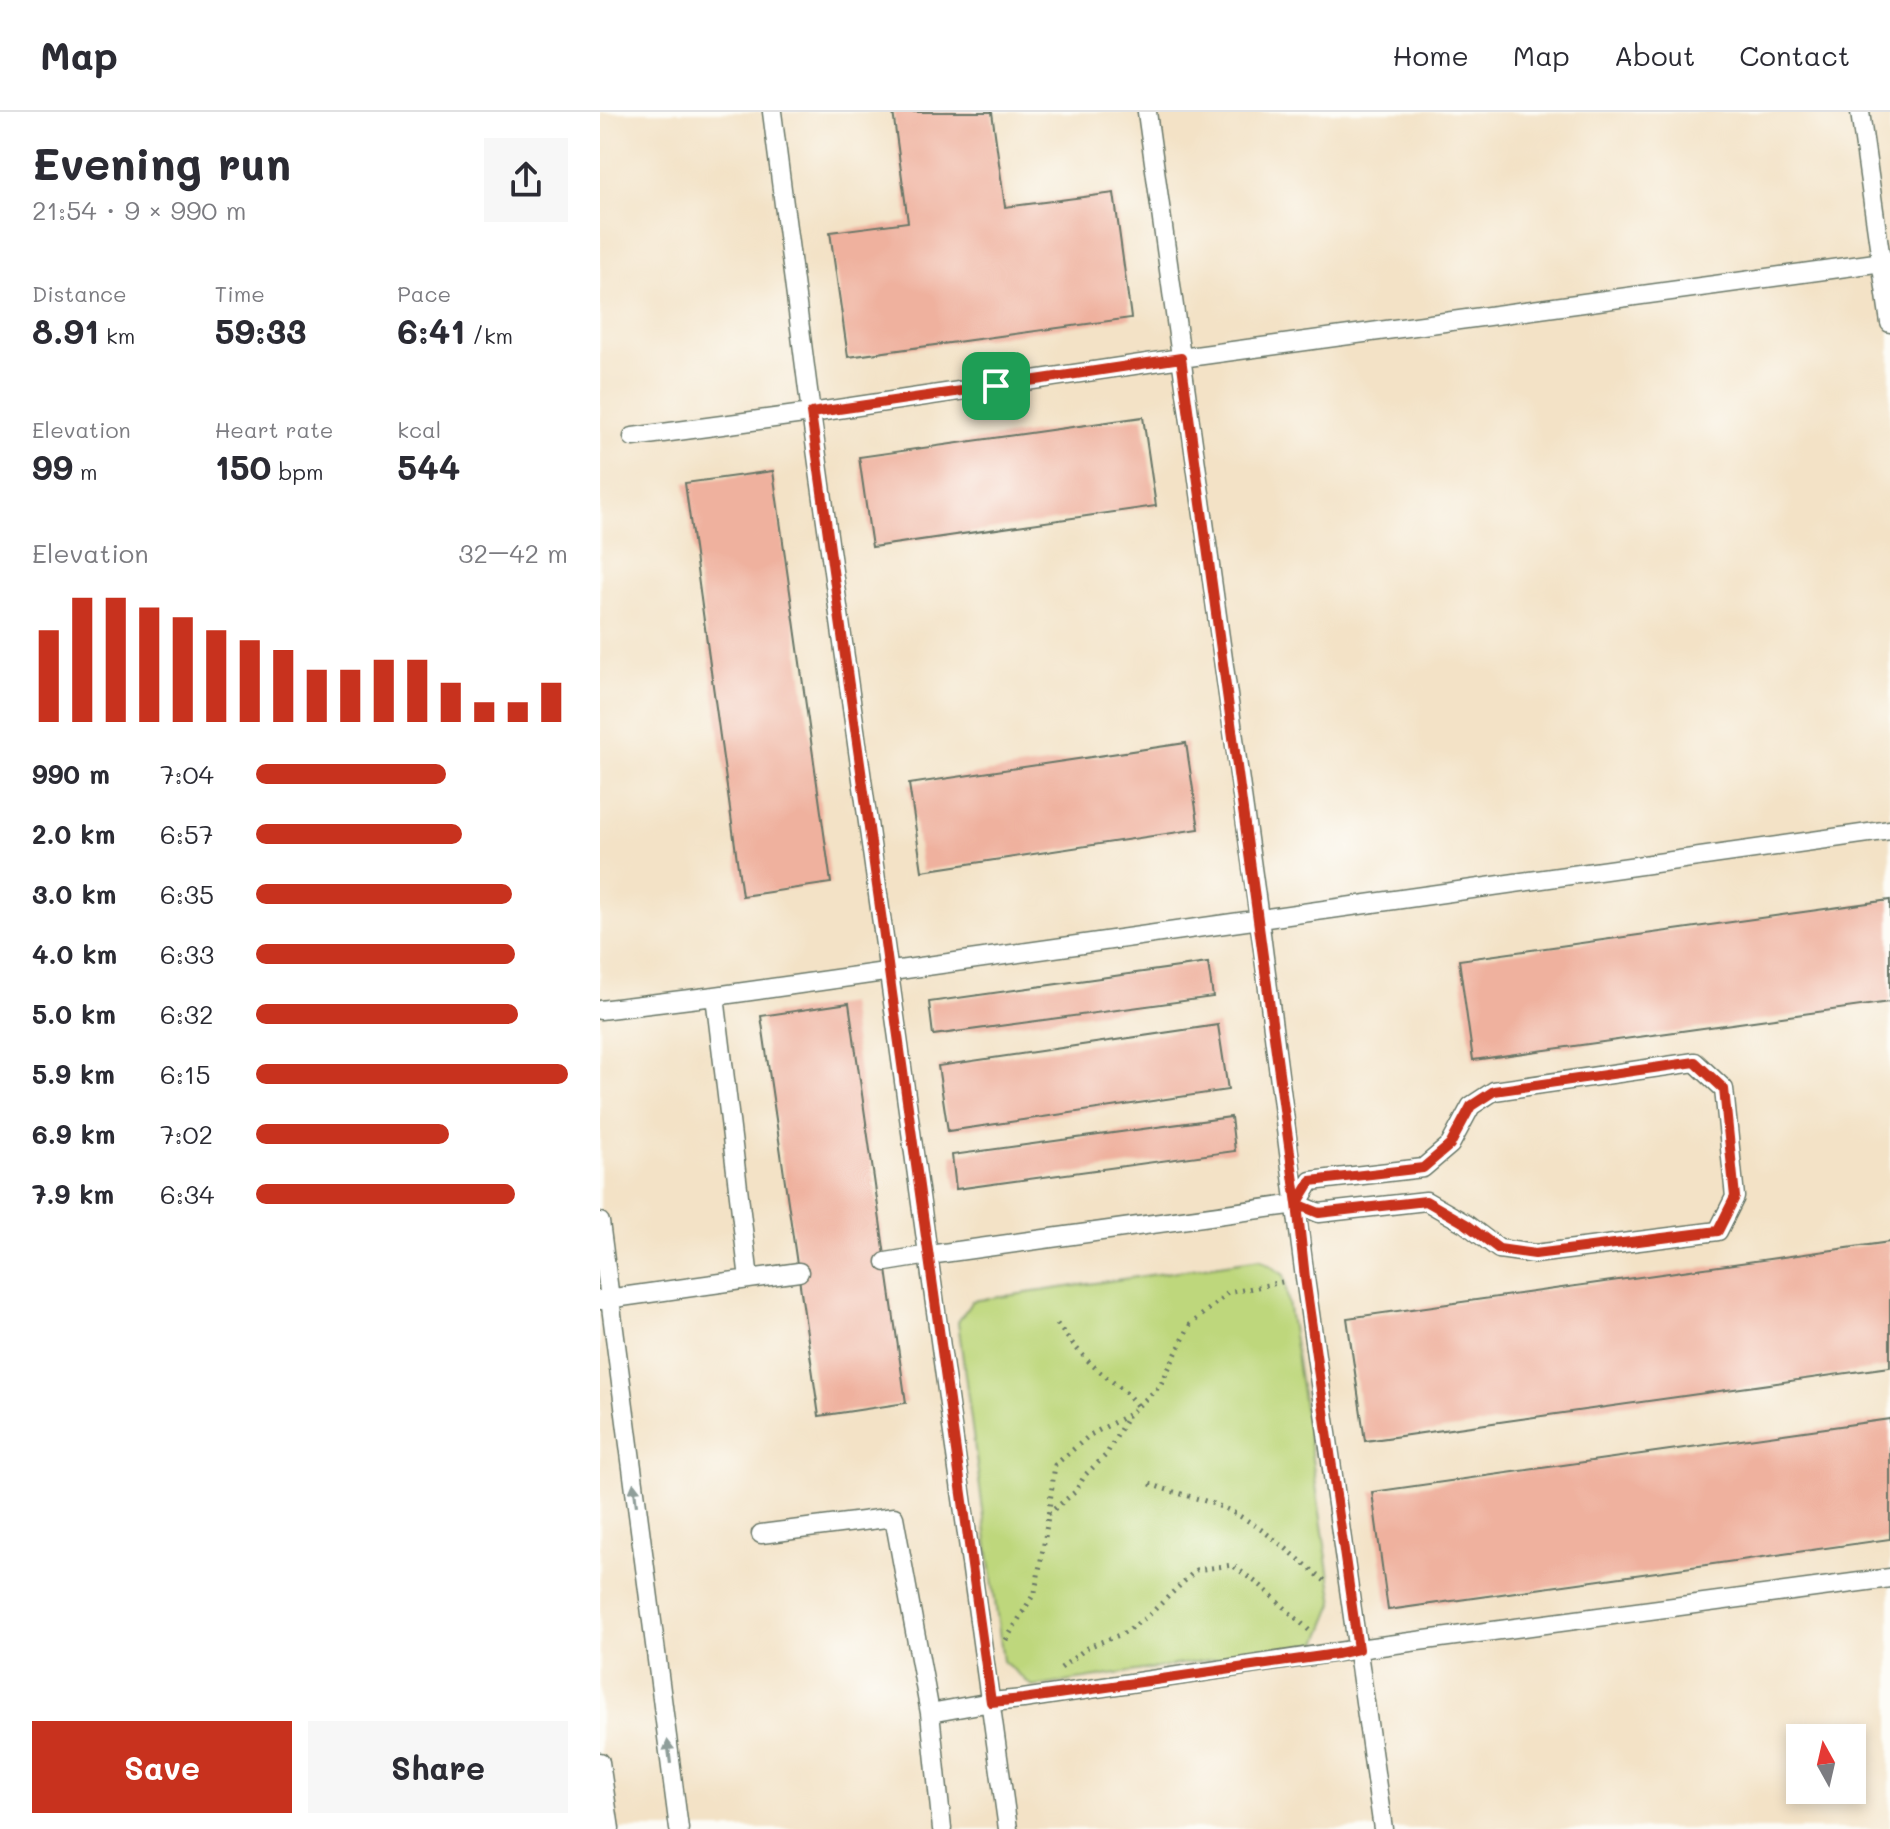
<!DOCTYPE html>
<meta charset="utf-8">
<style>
body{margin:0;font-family:Mali,sans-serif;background:#f7f7f7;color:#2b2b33;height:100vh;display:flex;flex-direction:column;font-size:30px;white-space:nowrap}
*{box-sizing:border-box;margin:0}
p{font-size:26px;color:#7c7c81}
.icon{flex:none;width:44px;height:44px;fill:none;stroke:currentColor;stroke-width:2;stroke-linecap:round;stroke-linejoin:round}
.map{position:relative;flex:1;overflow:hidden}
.panel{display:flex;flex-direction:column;background:#fff;width:600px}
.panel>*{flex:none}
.needle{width:52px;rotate:352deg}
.buttons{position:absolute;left:1186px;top:1612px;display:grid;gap:16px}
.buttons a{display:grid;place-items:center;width:80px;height:80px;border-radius:0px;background:#fff;box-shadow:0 4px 12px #0003;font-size:40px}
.pin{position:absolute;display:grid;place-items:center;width:68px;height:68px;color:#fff;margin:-34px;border-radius:16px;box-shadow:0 4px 12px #0006}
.round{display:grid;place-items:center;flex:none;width:84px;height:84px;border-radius:0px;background:#f7f7f7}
.overview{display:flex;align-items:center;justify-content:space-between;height:136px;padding:0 32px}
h1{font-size:44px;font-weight:800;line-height:60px}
.figures{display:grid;grid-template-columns:repeat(3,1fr);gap:12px;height:136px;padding:8px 32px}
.figures div{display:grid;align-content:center}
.figures b{font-size:34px;font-weight:800}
.figures small{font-size:22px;font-weight:400}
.figures p{font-size:22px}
.chart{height:224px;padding:16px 32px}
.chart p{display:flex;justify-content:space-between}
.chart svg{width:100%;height:144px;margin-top:8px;stroke:#c8321e;stroke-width:6}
.button{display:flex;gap:16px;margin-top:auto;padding:16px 32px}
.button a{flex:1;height:92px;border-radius:0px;background:#c8321e;color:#fff;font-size:32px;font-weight:800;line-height:92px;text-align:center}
.button a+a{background:#f7f7f7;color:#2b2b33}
ul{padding:0 32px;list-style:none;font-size:26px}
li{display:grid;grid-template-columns:128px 96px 1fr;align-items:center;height:60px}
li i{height:20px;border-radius:10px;background:#c8321e}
header{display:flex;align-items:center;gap:48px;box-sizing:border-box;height:112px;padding:0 40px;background:#fff;border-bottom:2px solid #e1e1e2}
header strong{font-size:38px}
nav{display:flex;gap:44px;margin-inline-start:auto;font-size:28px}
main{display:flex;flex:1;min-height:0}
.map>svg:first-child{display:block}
</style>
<header>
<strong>Map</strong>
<nav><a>Home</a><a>Map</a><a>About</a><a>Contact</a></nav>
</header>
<main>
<section class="panel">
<div class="overview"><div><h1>Evening run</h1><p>21:54 · 9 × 990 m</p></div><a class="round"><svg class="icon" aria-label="share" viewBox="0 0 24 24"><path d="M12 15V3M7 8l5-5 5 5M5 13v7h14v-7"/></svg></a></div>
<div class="figures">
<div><p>Distance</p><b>8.91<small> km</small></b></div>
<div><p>Time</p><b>59:33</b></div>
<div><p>Pace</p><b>6:41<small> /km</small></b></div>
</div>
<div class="figures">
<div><p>Elevation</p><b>99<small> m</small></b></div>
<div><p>Heart rate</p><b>150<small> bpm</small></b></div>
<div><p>kcal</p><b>544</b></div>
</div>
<div class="chart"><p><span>Elevation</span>32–42 m</p>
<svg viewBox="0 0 160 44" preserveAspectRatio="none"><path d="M5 44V16M15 44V6M25 44V6M35 44V9M45 44V12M55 44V16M65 44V19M75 44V22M85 44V28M95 44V28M105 44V25M115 44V25M125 44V32M135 44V38M145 44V38M155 44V32"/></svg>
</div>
<ul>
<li><b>990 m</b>7:04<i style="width:61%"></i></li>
<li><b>2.0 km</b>6:57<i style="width:66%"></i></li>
<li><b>3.0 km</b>6:35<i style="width:82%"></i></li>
<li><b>4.0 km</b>6:33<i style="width:83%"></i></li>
<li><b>5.0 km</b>6:32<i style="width:84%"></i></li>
<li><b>5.9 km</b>6:15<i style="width:100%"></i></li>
<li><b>6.9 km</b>7:02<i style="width:62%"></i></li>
<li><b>7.9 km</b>6:34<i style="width:83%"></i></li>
</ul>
<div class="button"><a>Save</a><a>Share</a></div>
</section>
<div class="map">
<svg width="1290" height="1717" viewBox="0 0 1290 1717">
<rect width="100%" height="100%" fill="#fdfcf7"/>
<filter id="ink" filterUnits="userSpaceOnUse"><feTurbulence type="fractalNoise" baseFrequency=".0125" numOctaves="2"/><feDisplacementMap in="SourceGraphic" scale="16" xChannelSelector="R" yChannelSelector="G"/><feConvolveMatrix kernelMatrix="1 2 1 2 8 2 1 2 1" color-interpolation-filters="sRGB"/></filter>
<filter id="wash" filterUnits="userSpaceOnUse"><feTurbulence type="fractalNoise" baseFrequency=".006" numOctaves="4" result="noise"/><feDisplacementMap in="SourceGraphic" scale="32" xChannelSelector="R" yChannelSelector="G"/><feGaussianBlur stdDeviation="1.8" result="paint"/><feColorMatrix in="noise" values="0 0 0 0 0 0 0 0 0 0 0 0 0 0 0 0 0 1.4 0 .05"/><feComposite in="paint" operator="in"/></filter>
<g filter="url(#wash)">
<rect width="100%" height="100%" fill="#f3e2c6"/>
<!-- green -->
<path fill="#bed77b" stroke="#6e8a58" stroke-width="2" d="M 660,1147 L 684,1163 L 734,1492 L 718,1531 L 433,1575 L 403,1549 L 358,1210 L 372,1189 Z"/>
<g id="blocks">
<!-- building -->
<path fill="#efb19e" d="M 293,0 L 392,0 L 405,95 L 514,81 L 531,206 L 248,245 L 230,120 L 308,110 Z
M 543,305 L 556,394 L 272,435 L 259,345 Z
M 173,359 L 231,771 L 142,784 L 85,371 Z
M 586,631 L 599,717 L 322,759 L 309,672 Z
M 1290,788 L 1290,890 L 873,948 L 859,848 Z
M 608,851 L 613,885 L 333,923 L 329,890 Z
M 249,891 L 306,1291 L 219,1304 L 161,904 Z
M 618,913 L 628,978 L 348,1019 L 338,954 Z
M 631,1005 L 635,1039 L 356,1077 L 352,1043 Z
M 1290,1130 L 1290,1255 L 765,1329 L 747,1206 Z
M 1290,1307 L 1290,1427 L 788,1498 L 772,1380 Z"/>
</g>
</g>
<g filter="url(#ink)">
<use href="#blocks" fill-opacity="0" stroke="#697767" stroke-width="2"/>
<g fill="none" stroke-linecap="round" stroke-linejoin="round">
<defs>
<path id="lane" d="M 172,0 L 211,301 L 408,1717
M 547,0 L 659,806 L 705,1166 L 783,1717
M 1260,0 L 1290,211
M 33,325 L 211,301 L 581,246 L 1290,149
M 115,884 L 149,1167
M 0,898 L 115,884 L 1290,718
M 0,1110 L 79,1717
M 286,1150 L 329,1143 L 697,1092 L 719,1101 L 826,1089 L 866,1112 L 899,1137 L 935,1142 L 1118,1119 L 1135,1085 L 1124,977 L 1095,950 L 894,979 L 871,994 L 850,1033 L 823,1056 L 711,1069 L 697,1092
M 0,1188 L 199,1160
M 161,1422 L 294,1405 L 330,1601 L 342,1717
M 330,1601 L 391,1590 L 423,1587 L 758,1537 L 1290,1466
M 0,1650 L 10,1717"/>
</defs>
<!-- lane casing -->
<use href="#lane" stroke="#697767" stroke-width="21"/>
<!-- path -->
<path stroke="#697767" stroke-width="5" stroke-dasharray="2 6" stroke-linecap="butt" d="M 457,1212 C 470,1229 483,1245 500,1260 C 514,1271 527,1280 537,1294
M 550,1372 C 576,1382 603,1386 628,1398 C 664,1415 694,1444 725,1469
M 448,1402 L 475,1380 L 485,1363 L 506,1343 L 528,1304
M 406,1528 L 435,1480 L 445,1426 L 455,1353 L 490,1323 L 528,1303 L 560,1274 L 590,1213 L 628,1181 L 682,1170
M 461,1556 L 488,1535 L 522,1522 L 547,1505 L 596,1458 L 632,1453 L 661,1474 L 712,1521"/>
<!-- lane -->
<use href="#lane" stroke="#fff" stroke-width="18"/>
</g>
<!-- one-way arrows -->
<defs><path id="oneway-solid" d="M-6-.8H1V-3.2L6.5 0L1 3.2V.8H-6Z" transform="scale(2)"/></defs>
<g fill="#8f9e9a">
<use href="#oneway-solid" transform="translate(35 1382) rotate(-97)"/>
<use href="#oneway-solid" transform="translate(69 1640) rotate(-97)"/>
</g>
</g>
<g fill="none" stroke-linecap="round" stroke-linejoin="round" filter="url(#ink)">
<defs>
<path id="route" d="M 396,274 L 211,301 L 391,1590 L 423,1587 L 736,1542 L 758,1537 L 705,1166 L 697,1092 L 719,1101 L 826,1089 L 866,1112 L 899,1137 L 935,1142 L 1118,1119 L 1135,1085 L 1124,977 L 1095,950 L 894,979 L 871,994 L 850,1033 L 823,1056 L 711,1069 L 697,1092 L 581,246 L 396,274"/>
</defs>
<!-- route casing -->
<use href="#route" stroke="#fff" stroke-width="16"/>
<!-- route -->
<use href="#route" stroke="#c8321e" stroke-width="10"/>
</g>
</svg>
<div class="buttons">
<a><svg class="needle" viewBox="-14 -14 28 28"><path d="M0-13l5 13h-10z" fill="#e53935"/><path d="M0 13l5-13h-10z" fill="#7c7c81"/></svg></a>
</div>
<div class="pin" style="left:396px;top:274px;background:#1e9e55"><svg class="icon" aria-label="arrive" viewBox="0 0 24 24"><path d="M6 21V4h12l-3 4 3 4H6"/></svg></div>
</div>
</main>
